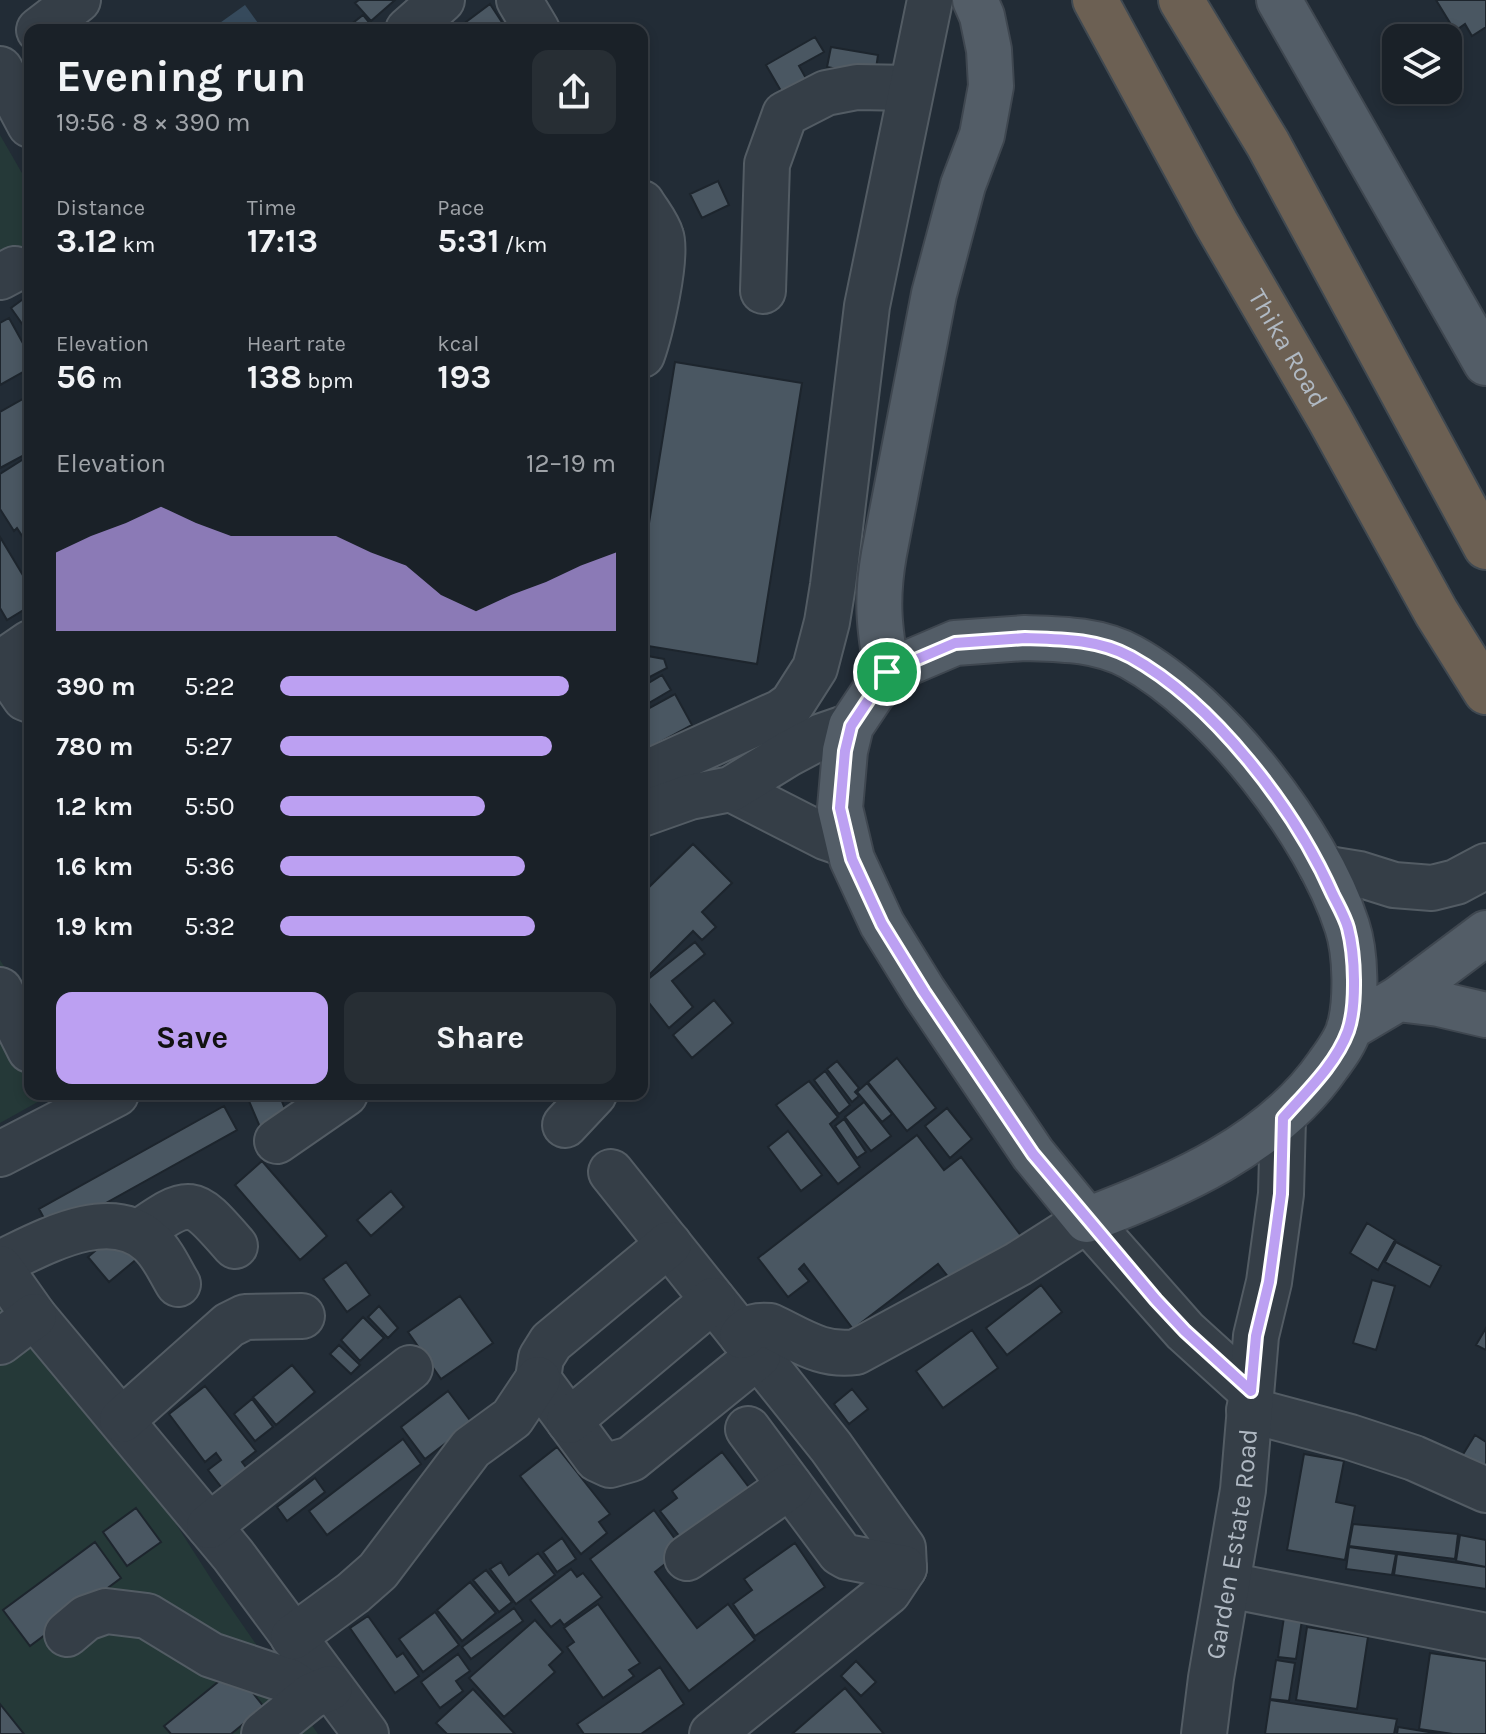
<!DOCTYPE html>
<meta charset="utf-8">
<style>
body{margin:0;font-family:Karla,sans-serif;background:#272e34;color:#f1f3f6;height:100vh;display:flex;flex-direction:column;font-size:30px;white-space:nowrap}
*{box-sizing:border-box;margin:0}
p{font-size:26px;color:#9fa3a8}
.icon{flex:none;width:44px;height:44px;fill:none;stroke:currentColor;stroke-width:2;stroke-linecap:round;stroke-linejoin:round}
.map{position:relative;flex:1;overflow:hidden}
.side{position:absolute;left:24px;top:24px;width:624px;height:1076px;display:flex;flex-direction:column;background:#1a2128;border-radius:16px;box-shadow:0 4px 12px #0003,0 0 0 2px #383e45}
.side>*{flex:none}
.tools{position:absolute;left:1382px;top:24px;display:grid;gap:16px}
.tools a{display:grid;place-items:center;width:80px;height:80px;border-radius:16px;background:#1a2128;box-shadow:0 4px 12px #0003,0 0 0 2px #383e45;font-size:40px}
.pin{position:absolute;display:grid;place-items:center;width:68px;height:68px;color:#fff;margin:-34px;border:4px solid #fff;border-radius:50%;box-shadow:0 2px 8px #0007}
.round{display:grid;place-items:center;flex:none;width:84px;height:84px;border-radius:16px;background:#272e34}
.summary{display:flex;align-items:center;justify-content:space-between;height:136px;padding:0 32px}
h1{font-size:44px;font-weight:700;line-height:60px}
.figures{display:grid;grid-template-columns:repeat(3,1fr);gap:12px;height:136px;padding:8px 32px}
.figures div{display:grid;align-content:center}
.figures b{font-size:34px;font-weight:700}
.figures small{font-size:22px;font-weight:400}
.figures p{font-size:22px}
.chart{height:224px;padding:16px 32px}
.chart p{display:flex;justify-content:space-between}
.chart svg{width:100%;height:144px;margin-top:8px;fill:#bca0f2;opacity:.7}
.primary-button{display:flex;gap:16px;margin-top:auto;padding:16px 32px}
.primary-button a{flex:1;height:92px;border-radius:16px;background:#bca0f2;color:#111;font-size:32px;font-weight:700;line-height:92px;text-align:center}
.primary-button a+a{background:#272e34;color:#f1f3f6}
ul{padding:0 32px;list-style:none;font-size:26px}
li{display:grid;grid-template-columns:128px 96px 1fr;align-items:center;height:60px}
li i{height:20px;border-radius:10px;background:#bca0f2}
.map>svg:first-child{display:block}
</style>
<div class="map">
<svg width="1486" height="1734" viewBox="0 0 1486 1734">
<rect width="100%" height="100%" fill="#222c36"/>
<!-- green -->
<path fill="#253938" d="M 0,135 L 30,187 L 30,253 L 0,275 Z
M 0,960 L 30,1007 L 30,1094 L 52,1094 L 0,1123 Z
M 0,1249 L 215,1585 L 318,1734 L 0,1734 Z"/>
<!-- water -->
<path fill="#364a5c" d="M 245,5 L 263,30 L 210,30 Z"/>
<!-- building -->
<path fill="#4a5762" stroke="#1d252d" stroke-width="2" d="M 359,0 L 395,0 L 371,21 L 355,3 Z
M 1436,0 L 1486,0 L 1486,27 L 1472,36 L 1465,24 L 1455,31 Z
M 490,4 L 507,30 L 472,30 L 466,22 Z
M 363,15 L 375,30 L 344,30 Z
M 815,37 L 824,52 L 799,66 L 812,89 L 788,103 L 766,65 Z
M 831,47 L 878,55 L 875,76 L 827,67 Z
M 718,181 L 729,205 L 702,218 L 690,194 Z
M 30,294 L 30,335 L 11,308 Z
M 9,318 L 30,356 L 30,368 L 0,385 L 0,323 Z
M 675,362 L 802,383 L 757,664 L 642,645 L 642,554 L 644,554 Z
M 30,395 L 30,452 L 0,468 L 0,412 Z
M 30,455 L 30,548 L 17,528 L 14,531 L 0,509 L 0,474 Z
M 0,537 L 30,587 L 30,606 L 7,620 L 0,608 Z
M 642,655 L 664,659 L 667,668 L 642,681 Z
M 662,675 L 671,690 L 642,707 L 642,687 Z
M 675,694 L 692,725 L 642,752 L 642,712 Z
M 693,844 L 732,883 L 702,912 L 716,927 L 702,940 L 693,931 L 642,982 L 642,894 Z
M 695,942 L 705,954 L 672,981 L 693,1007 L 669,1028 L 642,994 L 642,984 Z
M 714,1000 L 733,1023 L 692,1058 L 673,1035 Z
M 897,1058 L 936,1108 L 907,1131 L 868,1082 Z
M 837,1061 L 859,1088 L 855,1092 L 859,1096 L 852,1102 L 827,1069 Z
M 825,1071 L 850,1105 L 839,1114 L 814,1080 Z
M 809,1081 L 838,1117 L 830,1124 L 860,1167 L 838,1184 L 776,1105 Z
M 867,1083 L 892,1114 L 882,1122 L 857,1092 Z
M 246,1094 L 279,1094 L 288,1116 L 260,1127 Z
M 864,1102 L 891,1136 L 871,1151 L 845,1117 Z
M 224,1106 L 237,1130 L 52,1233 L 39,1209 Z
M 947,1108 L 972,1139 L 950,1158 L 925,1126 Z
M 844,1119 L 866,1152 L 857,1158 L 835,1126 Z
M 788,1131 L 822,1175 L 801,1191 L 768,1147 Z
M 917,1135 L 944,1170 L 961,1157 L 1025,1241 L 957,1288 L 938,1264 L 853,1329 L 804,1264 L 799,1269 L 809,1281 L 788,1297 L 758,1258 Z
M 262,1161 L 327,1236 L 300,1260 L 235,1185 Z
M 391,1191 L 404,1207 L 371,1236 L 357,1220 Z
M 1367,1223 L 1395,1240 L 1378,1270 L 1350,1253 Z
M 116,1233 L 138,1258 L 109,1282 L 88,1257 Z
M 1396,1242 L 1441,1266 L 1430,1287 L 1385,1262 Z
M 346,1262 L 370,1295 L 347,1312 L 323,1279 Z
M 1372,1280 L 1395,1286 L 1376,1350 L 1353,1343 Z
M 1041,1285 L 1062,1312 L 1007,1355 L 986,1328 Z
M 460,1296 L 493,1343 L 441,1379 L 408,1332 Z
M 379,1306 L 398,1328 L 388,1338 L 368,1317 Z
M 363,1317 L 384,1338 L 360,1361 L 341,1340 Z
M 1486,1328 L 1486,1350 L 1476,1345 Z
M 972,1330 L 998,1368 L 943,1408 L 916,1371 Z
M 339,1345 L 360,1365 L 351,1374 L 330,1354 Z
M 292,1365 L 315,1392 L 276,1425 L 253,1397 Z
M 205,1386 L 256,1451 L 242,1462 L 254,1478 L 229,1497 L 208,1470 L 221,1460 L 216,1453 L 205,1462 L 169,1414 Z
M 852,1389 L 868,1409 L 849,1424 L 834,1404 Z
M 448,1391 L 472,1423 L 425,1459 L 401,1427 Z
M 252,1399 L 273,1427 L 255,1441 L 234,1414 Z
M 1475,1435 L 1486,1442 L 1486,1472 L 1462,1456 Z
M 403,1439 L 421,1464 L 327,1535 L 309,1511 Z
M 557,1447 L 610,1514 L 599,1522 L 607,1533 L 581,1554 L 520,1476 Z
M 722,1452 L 754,1494 L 687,1546 L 660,1511 L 677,1498 L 672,1491 Z
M 1304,1454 L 1344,1461 L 1336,1502 L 1355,1506 L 1345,1560 L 1287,1550 Z
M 315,1478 L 325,1492 L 287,1521 L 277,1507 Z
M 136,1508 L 161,1542 L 127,1566 L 103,1532 Z
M 654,1510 L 683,1550 L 655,1572 L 697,1628 L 728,1604 L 755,1640 L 689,1691 L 590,1559 Z
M 1353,1524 L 1458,1534 L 1455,1559 L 1349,1546 Z
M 1460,1535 L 1486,1540 L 1486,1567 L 1456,1561 Z
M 562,1538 L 576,1559 L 557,1572 L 543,1552 Z
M 95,1542 L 121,1578 L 30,1646 L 3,1610 Z
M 795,1543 L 825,1587 L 755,1636 L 733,1604 L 752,1590 L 744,1579 Z
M 1349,1547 L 1396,1554 L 1392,1575 L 1346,1569 Z
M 538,1553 L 555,1575 L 516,1604 L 490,1569 L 501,1562 L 509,1575 Z
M 1397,1554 L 1486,1567 L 1486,1589 L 1394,1575 Z
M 571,1569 L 577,1577 L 583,1573 L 602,1597 L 564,1625 L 560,1620 L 551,1627 L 530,1600 Z
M 486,1570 L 512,1602 L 499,1612 L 473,1580 Z
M 470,1582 L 496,1613 L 462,1641 L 437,1610 Z
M 598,1604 L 640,1663 L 629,1670 L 634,1676 L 603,1698 L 567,1647 L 574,1642 L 564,1628 Z
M 514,1608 L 523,1621 L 471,1659 L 462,1647 Z
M 435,1612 L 459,1645 L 423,1672 L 399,1639 Z
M 368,1616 L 397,1657 L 403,1653 L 419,1676 L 395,1693 L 350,1628 Z
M 1284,1617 L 1302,1620 L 1296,1659 L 1278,1657 Z
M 535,1620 L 563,1652 L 549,1665 L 555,1672 L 504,1717 L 469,1678 Z
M 1307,1627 L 1368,1637 L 1357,1709 L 1296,1700 Z
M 1430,1653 L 1486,1661 L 1486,1734 L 1453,1734 L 1419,1729 Z
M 458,1654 L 470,1671 L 456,1681 L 463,1691 L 440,1708 L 421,1682 Z
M 1276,1660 L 1295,1663 L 1289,1701 L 1270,1699 Z
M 856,1661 L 876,1682 L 861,1696 L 841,1676 Z
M 660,1667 L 684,1704 L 641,1734 L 584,1734 L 577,1724 Z
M 234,1669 L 264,1707 L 231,1734 L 171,1734 L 164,1726 Z
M 845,1688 L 884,1734 L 792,1734 Z
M 473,1689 L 515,1734 L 447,1734 L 436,1723 Z
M 1270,1700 L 1397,1719 L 1394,1734 L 1265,1734 Z
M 0,1704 L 24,1734 L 0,1734 Z
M 1398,1727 L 1441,1734 L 1397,1734 Z"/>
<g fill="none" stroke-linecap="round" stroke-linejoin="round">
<defs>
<g id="minor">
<path d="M 519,0 L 537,30"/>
<path d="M 39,30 L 78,0"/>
<path d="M 408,30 L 442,0"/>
<path d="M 0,69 L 30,125"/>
<path d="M 642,203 C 648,213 658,225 661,236 C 668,256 650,333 642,355"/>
<path d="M 0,277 L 15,269"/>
<path d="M 763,291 L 767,164 L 785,114 L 826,93 L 857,87 L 911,88"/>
<path d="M 30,643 L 1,663 L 25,698 L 30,700"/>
<path d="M 642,775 L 781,712 L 792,704 L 815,668 L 827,622 L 833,585 L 867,306 L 930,0"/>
<path d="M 731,789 L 825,837 L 848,845"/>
<path d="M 642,814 L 690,797 L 731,789 L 788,754 L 822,736 L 851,726"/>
<path d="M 1322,868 L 1359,874 L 1394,885 L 1432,888 L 1456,882 L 1486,866"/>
<path d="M 0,990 L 30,1050"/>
<path d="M 565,1125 L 594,1094"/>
<path d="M 277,1141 L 345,1094"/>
<path d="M 0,1154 L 116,1094"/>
<path d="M 611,1172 L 831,1447 L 903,1548 L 904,1568 L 888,1592 L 712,1734"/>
<path d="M 138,1233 C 192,1195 193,1198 235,1246"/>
<path d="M 669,1244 L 551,1342 L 541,1358 L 538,1379 L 597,1459 L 610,1465 L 631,1459 L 758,1356"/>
<path d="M 0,1263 C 41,1244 110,1203 151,1243 C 163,1254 170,1271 178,1284"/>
<path d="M 0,1268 L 34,1316 L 233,1555 L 366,1734"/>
<path d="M 742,1336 C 750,1326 758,1325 770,1326 C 800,1340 822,1357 856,1352 L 1018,1264 L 1087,1220 L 1185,1331 L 1251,1391"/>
<path d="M 0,1342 L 34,1316"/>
<path d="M 1249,1410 L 1350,1437 L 1414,1458 L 1486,1490"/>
<path d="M 122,1420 L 229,1325 L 245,1317 L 302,1316"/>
<path d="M 569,1421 L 713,1300"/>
<path d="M 748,1429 L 840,1553 L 847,1557 L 904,1568"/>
<path d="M 209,1526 L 410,1368"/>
<path d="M 687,1558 L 790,1486"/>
<path d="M 1228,1585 L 1486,1636"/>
<path d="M 67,1634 L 86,1618 L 106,1611 L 147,1616 L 211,1655 L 289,1681 L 311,1696"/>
<path d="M 293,1637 L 353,1593 L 378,1571 L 471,1448 L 512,1418 L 538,1379"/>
<path d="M 264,1734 L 311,1696 L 330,1688"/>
<path id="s1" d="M 1204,1734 L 1211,1678 L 1243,1490 L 1256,1336 L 1269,1282 L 1281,1194 L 1283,1118"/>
</g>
<path id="major" d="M 1279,0 L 1486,363
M 1025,638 C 1061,639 1098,639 1131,657 C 1217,704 1317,833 1347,926 C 1356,953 1357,1002 1349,1029 C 1345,1042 1336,1054 1328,1065 C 1273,1145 1175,1187 1087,1220 L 1033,1154 L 924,992 L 882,924 L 852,859 L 840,808 L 845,751 L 851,726 L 887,672 L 955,643 Z
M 887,672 C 879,627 876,599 884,554 L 934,294 L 963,185 L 982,135 L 991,86 L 989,50 L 982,16 L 975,0
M 1398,999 L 1439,1004 L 1486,1015
M 1349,1028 L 1398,999 L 1486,933"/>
<g id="highway">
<path id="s2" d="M 1095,0 L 1216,223 L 1329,418 L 1436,612 L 1486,692"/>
<path d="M 1181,0 L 1268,144 L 1486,547"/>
</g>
</defs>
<!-- minor casing -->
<use href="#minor" stroke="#535c64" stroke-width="48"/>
<!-- major casing -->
<use href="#major" stroke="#3f4750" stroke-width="48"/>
<!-- highway casing -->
<use href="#highway" stroke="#404951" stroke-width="48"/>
<!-- minor -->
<use href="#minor" stroke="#353e47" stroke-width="44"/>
<!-- major -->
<use href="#major" stroke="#535d67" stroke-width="44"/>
<!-- highway -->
<use href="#highway" stroke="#6c6053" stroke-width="44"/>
</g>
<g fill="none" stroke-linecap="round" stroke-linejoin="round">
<defs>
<path id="route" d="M 1025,638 C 1061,639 1098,639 1131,657 C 1214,703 1295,809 1333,895 C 1338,905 1345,917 1348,928 C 1355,955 1357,1005 1348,1031 C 1336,1064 1306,1092 1283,1118 L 1281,1194 L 1269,1282 L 1256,1336 L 1251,1391 L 1185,1331 L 1156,1300 L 1033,1154 L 924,992 L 882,924 L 852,859 L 840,808 L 845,751 L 851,726 L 887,672 L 955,643 Z"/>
</defs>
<!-- route casing -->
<use href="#route" stroke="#fff" stroke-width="16"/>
<!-- route -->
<use href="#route" stroke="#bca0f2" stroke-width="10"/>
</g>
<g text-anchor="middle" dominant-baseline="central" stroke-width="7" stroke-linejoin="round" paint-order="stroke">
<!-- street labels -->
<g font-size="26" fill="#b0b9c3" stroke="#1b232b">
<text stroke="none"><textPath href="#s2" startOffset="398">Thika Road</textPath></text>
<text stroke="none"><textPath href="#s1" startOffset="192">Garden Estate Road</textPath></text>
</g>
</g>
</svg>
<div class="tools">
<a><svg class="icon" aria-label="layers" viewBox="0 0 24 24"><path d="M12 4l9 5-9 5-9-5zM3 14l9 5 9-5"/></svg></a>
</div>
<div class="pin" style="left:887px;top:672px;background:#1e9e55"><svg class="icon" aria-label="arrive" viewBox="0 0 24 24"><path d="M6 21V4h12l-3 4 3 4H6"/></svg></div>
<section class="side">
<div class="summary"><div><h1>Evening run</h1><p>19:56 · 8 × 390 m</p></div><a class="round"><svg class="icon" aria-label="share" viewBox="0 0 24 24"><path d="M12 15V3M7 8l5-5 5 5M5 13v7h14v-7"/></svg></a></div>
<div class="figures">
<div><p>Distance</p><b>3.12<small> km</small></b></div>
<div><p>Time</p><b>17:13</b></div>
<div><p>Pace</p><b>5:31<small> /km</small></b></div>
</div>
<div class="figures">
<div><p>Elevation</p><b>56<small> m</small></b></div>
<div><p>Heart rate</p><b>138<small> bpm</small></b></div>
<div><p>kcal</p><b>193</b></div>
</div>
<div class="chart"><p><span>Elevation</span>12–19 m</p>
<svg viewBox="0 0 160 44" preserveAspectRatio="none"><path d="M0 44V20L10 15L20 11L30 6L40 11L50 15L60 15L70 15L80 15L90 20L100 24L110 33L120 38L130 33L140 29L150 24L160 20V44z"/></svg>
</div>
<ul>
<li><b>390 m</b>5:22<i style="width:86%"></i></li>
<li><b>780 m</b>5:27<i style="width:81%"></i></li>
<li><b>1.2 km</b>5:50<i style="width:61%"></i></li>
<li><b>1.6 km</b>5:36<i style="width:73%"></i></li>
<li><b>1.9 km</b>5:32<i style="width:76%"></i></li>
</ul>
<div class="primary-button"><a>Save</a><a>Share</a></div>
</section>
</div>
